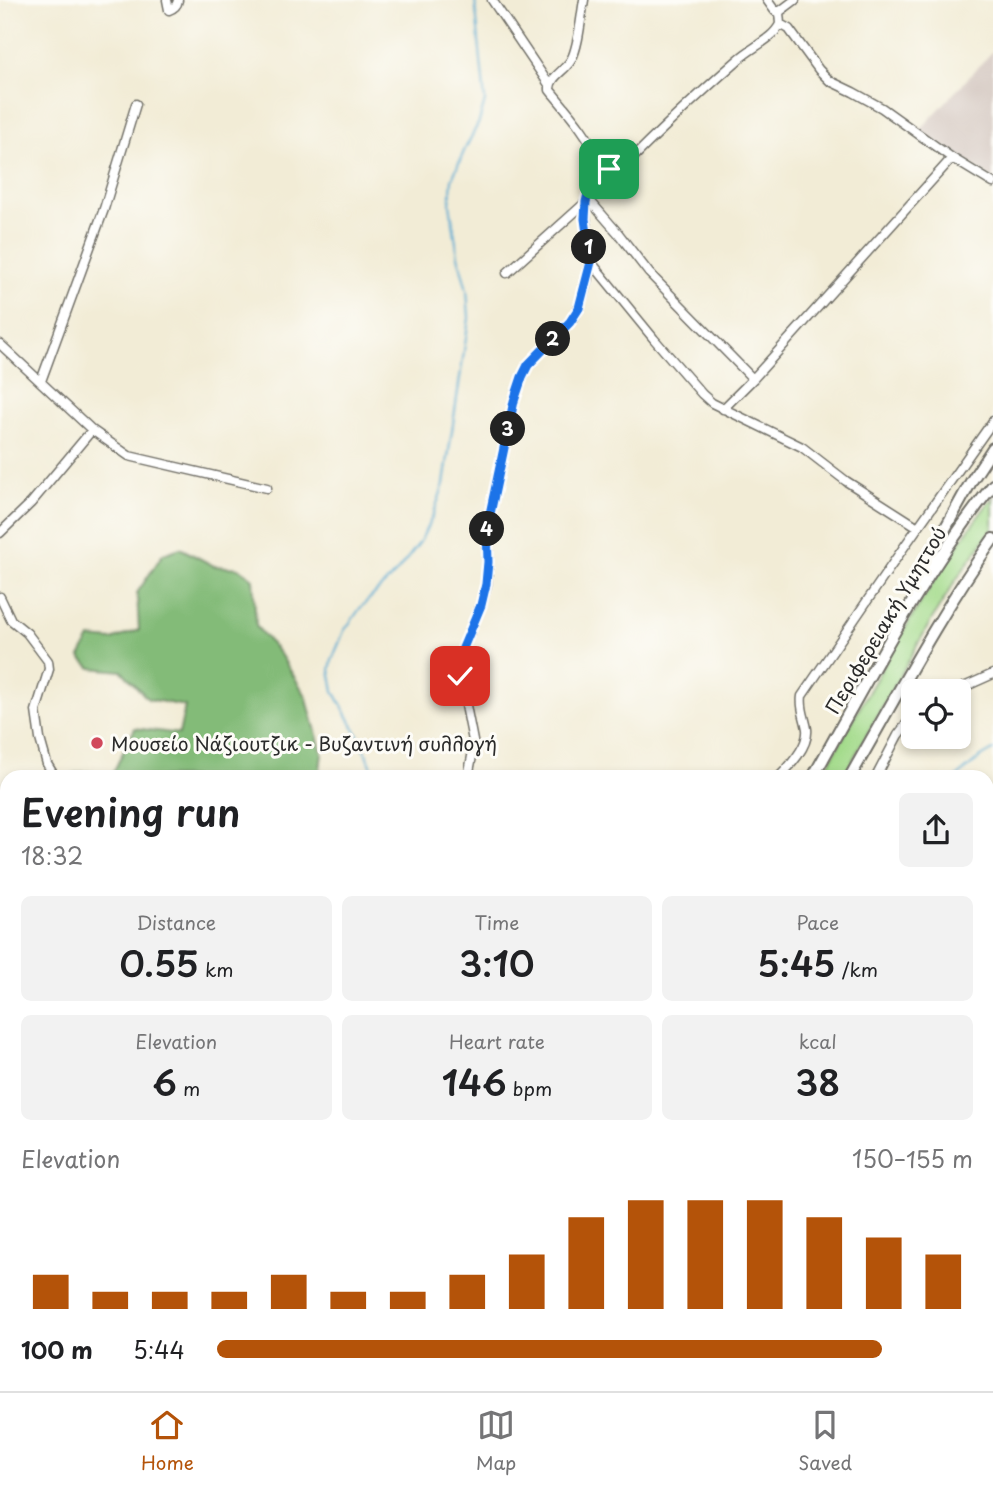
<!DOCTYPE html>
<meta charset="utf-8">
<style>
body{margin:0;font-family:"Playpen Sans",sans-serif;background:#f2f2f2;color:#202124;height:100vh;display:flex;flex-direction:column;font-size:26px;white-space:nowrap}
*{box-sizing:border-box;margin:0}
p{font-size:23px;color:#757577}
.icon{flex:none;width:38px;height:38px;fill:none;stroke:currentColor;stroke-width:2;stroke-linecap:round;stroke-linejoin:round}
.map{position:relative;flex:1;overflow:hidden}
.sheet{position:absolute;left:0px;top:770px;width:994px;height:621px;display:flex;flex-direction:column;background:#fff;border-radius:21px 21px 0 0;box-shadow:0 4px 10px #0003}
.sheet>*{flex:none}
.controls{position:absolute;left:901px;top:679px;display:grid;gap:14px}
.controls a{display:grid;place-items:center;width:70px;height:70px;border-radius:10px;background:#fff;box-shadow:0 4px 10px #0003;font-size:35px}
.pin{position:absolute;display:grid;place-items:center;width:60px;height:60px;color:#fff;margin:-30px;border-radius:14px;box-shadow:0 4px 10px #0006}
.km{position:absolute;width:35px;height:35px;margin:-18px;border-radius:50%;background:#222;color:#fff;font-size:19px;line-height:35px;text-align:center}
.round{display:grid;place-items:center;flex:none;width:74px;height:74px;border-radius:10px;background:#f2f2f2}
.summary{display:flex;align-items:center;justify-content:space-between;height:119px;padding:0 21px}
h1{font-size:38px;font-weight:600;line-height:52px}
.metrics{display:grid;grid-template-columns:repeat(3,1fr);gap:10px;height:119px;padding:7px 21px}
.metrics div{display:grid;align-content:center;border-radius:10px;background:#f2f2f2;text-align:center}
.metrics b{font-size:35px;font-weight:600}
.metrics small{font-size:19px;font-weight:400}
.metrics p{font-size:19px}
.chart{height:196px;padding:14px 21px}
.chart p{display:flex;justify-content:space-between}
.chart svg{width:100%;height:126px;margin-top:7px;stroke:#b45309;stroke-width:6}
ul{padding:0 21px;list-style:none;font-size:23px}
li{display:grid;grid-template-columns:112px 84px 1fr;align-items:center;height:52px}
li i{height:18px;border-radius:9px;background:#b45309}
.dock{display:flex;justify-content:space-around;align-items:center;height:98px;border-top:2px solid #e0e0e0;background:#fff;font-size:19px;color:#757577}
.dock a{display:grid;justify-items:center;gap:4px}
.dock .active{color:#b45309}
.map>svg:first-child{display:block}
</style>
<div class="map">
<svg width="993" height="1391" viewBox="0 0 993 1391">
<rect width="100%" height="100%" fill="#fdfcf7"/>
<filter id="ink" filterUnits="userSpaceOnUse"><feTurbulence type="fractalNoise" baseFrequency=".0143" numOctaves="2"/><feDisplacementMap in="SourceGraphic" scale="14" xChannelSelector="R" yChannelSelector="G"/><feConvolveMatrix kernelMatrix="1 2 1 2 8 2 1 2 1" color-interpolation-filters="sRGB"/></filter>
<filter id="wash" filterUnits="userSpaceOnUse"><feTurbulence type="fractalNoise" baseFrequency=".00686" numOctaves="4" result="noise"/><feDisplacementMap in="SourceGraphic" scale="28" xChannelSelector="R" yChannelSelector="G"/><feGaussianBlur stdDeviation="1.57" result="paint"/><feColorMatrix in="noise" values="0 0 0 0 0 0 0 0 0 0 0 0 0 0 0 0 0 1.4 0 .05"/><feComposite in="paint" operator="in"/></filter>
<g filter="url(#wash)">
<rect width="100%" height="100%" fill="#f2ecd6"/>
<!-- industrial -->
<path fill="#cfc1ba" d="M 993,51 L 993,179 L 919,131 Z"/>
<!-- green -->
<path fill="#a4db8c" stroke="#68835c" stroke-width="2" d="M 993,497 L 993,528 L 956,580 L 932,619 L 843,777 L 821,777 C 875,682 925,584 993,497 Z
M 987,993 L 993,993 L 993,1033 L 987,1033 Z
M 993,1225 L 993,1267 L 987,1262 L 987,1233 Z
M 342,1384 L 373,1384 L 365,1391 L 333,1391 Z"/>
<!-- forest -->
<path fill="#83bb78" stroke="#577352" stroke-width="2" d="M 180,548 L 214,566 L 239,568 L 253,579 L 256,626 L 280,654 L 306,696 L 322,753 L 319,777 L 67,777 C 82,769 97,772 112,775 L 135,728 L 179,734 L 185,706 L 148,699 L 122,671 L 91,668 L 80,657 L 90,638 L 112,640 L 139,630 L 137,593 L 163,554 Z"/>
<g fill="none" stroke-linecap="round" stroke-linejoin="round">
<!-- stream -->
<path stroke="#56a9d1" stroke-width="2" d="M 376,777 L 360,739 L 334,691 L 330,670 L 332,660 L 344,631 L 361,607 L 396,573 L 420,542 L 433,515 L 444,484 L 469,318 L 467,290 L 458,256 L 450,204 L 452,179 L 465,149 L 479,122 L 485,101 L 475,0
M 957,777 L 981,757 L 993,750
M 0,1276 L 7,1274
M 400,1391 L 408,1384"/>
</g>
</g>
<g filter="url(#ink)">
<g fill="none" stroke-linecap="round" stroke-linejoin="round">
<defs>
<path id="minor" d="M 167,0 L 169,10 C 174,8 177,6 178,0
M 492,0 L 550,86
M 779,12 L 795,0
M 780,24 L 789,29 L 819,70 L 830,81 L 853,92 L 882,108 L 952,158 L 993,183
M 597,160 L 614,172 L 620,171 C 658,132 698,95 739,59 C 752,47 773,39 780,24 L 779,12 L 775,11 L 767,0
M 591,262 L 654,339 L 702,394 L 712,403 L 802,447 L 846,481 L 918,527
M 507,273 L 586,202 L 591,202 L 618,233 L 649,273 L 753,379
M 0,344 L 92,430 L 129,456 L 267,488
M 41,381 L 104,209 L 136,104
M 723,409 L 753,379 L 952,158
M 0,533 L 31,503 L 92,430
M 0,597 L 11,620 L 27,633 L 48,661 L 49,669 L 36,711 L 40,739 L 47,764 L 55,777
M 955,691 L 993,674
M 468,777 L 474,746 L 460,675 L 463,648 L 481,605 L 487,584 L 488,562 L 487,528 L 514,401 L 522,377 L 528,365 L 575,316 C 581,304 591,271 591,259 C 590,240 584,223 586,205 C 588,190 599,172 596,157 C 592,138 563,106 550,90 C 549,77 565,71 571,60 C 579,46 581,16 584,0
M 779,777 C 790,766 809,746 807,729 C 805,717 800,708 802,696 L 904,547 L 993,421
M 876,777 L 898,735 L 914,714
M 989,1062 L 993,1062
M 987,1332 L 993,1337
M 752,1384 L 759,1391
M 287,1391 L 295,1384
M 413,1391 L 422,1384"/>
<path id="highway" d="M 914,585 L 972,480 L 993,448
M 813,777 C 869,678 921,575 993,485
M 850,777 C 896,697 939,615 993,539
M 322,1391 L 330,1384
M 373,1391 L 382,1384"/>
</defs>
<!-- minor casing -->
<use href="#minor" stroke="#716f67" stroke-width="11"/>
<!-- highway casing -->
<use href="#highway" stroke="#716f67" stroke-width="14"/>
<!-- minor -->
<use href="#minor" stroke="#fff" stroke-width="8"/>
<!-- highway -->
<use href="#highway" stroke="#fff" stroke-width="10"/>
</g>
</g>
<g fill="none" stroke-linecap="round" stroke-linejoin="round" filter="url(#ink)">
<defs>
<path id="route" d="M 460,676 L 463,648 L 481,605 L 486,584 L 488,562 L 487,528 L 514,401 L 522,377 L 528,365 L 570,322 L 579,308 L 591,262 L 585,219 L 586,202 L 597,160 L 609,169"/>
</defs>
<!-- route casing -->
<use href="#route" stroke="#fff" stroke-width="14"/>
<!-- route -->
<use href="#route" stroke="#1a73e8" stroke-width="9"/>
</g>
<!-- markers -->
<circle fill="#d1495b" stroke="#fdfcf7" stroke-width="2.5" cx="97" cy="743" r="7"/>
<g text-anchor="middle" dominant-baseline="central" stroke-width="6" stroke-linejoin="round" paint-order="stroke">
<!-- street labels -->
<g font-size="19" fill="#2b2b2b" stroke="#fdfcf7">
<text transform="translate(885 620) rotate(-59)">Περιφερειακή Υμηττού</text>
</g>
<!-- poi labels -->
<g font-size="19" fill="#2b2b2b" stroke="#fdfcf7" text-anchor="start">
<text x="111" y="743">Μουσείο Νάζιουτζικ - Βυζαντινή συλλογή</text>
</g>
</g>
</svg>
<div class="controls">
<a><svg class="icon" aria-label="locate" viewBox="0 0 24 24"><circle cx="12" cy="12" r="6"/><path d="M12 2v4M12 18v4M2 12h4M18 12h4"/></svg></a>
</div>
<div class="pin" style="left:609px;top:169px;background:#1e9e55"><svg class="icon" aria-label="arrive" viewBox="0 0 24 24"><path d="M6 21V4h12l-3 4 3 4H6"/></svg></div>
<div class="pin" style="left:460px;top:676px;background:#d93025"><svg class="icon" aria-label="check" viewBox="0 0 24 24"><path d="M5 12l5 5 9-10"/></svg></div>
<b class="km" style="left:589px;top:247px">1</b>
<b class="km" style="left:553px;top:339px">2</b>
<b class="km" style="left:508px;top:429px">3</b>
<b class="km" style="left:487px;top:529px">4</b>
<section class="sheet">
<div class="summary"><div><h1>Evening run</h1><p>18:32</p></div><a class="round"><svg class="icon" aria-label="share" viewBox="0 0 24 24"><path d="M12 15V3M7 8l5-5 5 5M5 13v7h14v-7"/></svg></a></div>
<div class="metrics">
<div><p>Distance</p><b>0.55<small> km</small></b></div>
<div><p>Time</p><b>3:10</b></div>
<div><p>Pace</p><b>5:45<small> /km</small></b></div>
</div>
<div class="metrics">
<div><p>Elevation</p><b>6<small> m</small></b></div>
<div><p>Heart rate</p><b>146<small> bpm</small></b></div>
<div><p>kcal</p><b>38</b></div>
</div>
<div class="chart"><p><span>Elevation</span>150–155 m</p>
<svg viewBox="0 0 160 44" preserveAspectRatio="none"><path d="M5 44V32M15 44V38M25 44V38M35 44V38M45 44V32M55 44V38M65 44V38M75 44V32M85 44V25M95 44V12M105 44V6M115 44V6M125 44V6M135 44V12M145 44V19M155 44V25"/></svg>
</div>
<ul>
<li><b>100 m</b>5:44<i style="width:88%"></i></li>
</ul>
</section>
</div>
<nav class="dock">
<a class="active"><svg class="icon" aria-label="home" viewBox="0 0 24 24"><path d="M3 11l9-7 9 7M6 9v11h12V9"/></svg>Home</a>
<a><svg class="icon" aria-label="map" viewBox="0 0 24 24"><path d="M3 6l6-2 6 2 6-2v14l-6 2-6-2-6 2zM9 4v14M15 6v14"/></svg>Map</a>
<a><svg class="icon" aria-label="saved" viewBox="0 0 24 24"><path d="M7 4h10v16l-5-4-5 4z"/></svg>Saved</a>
</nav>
